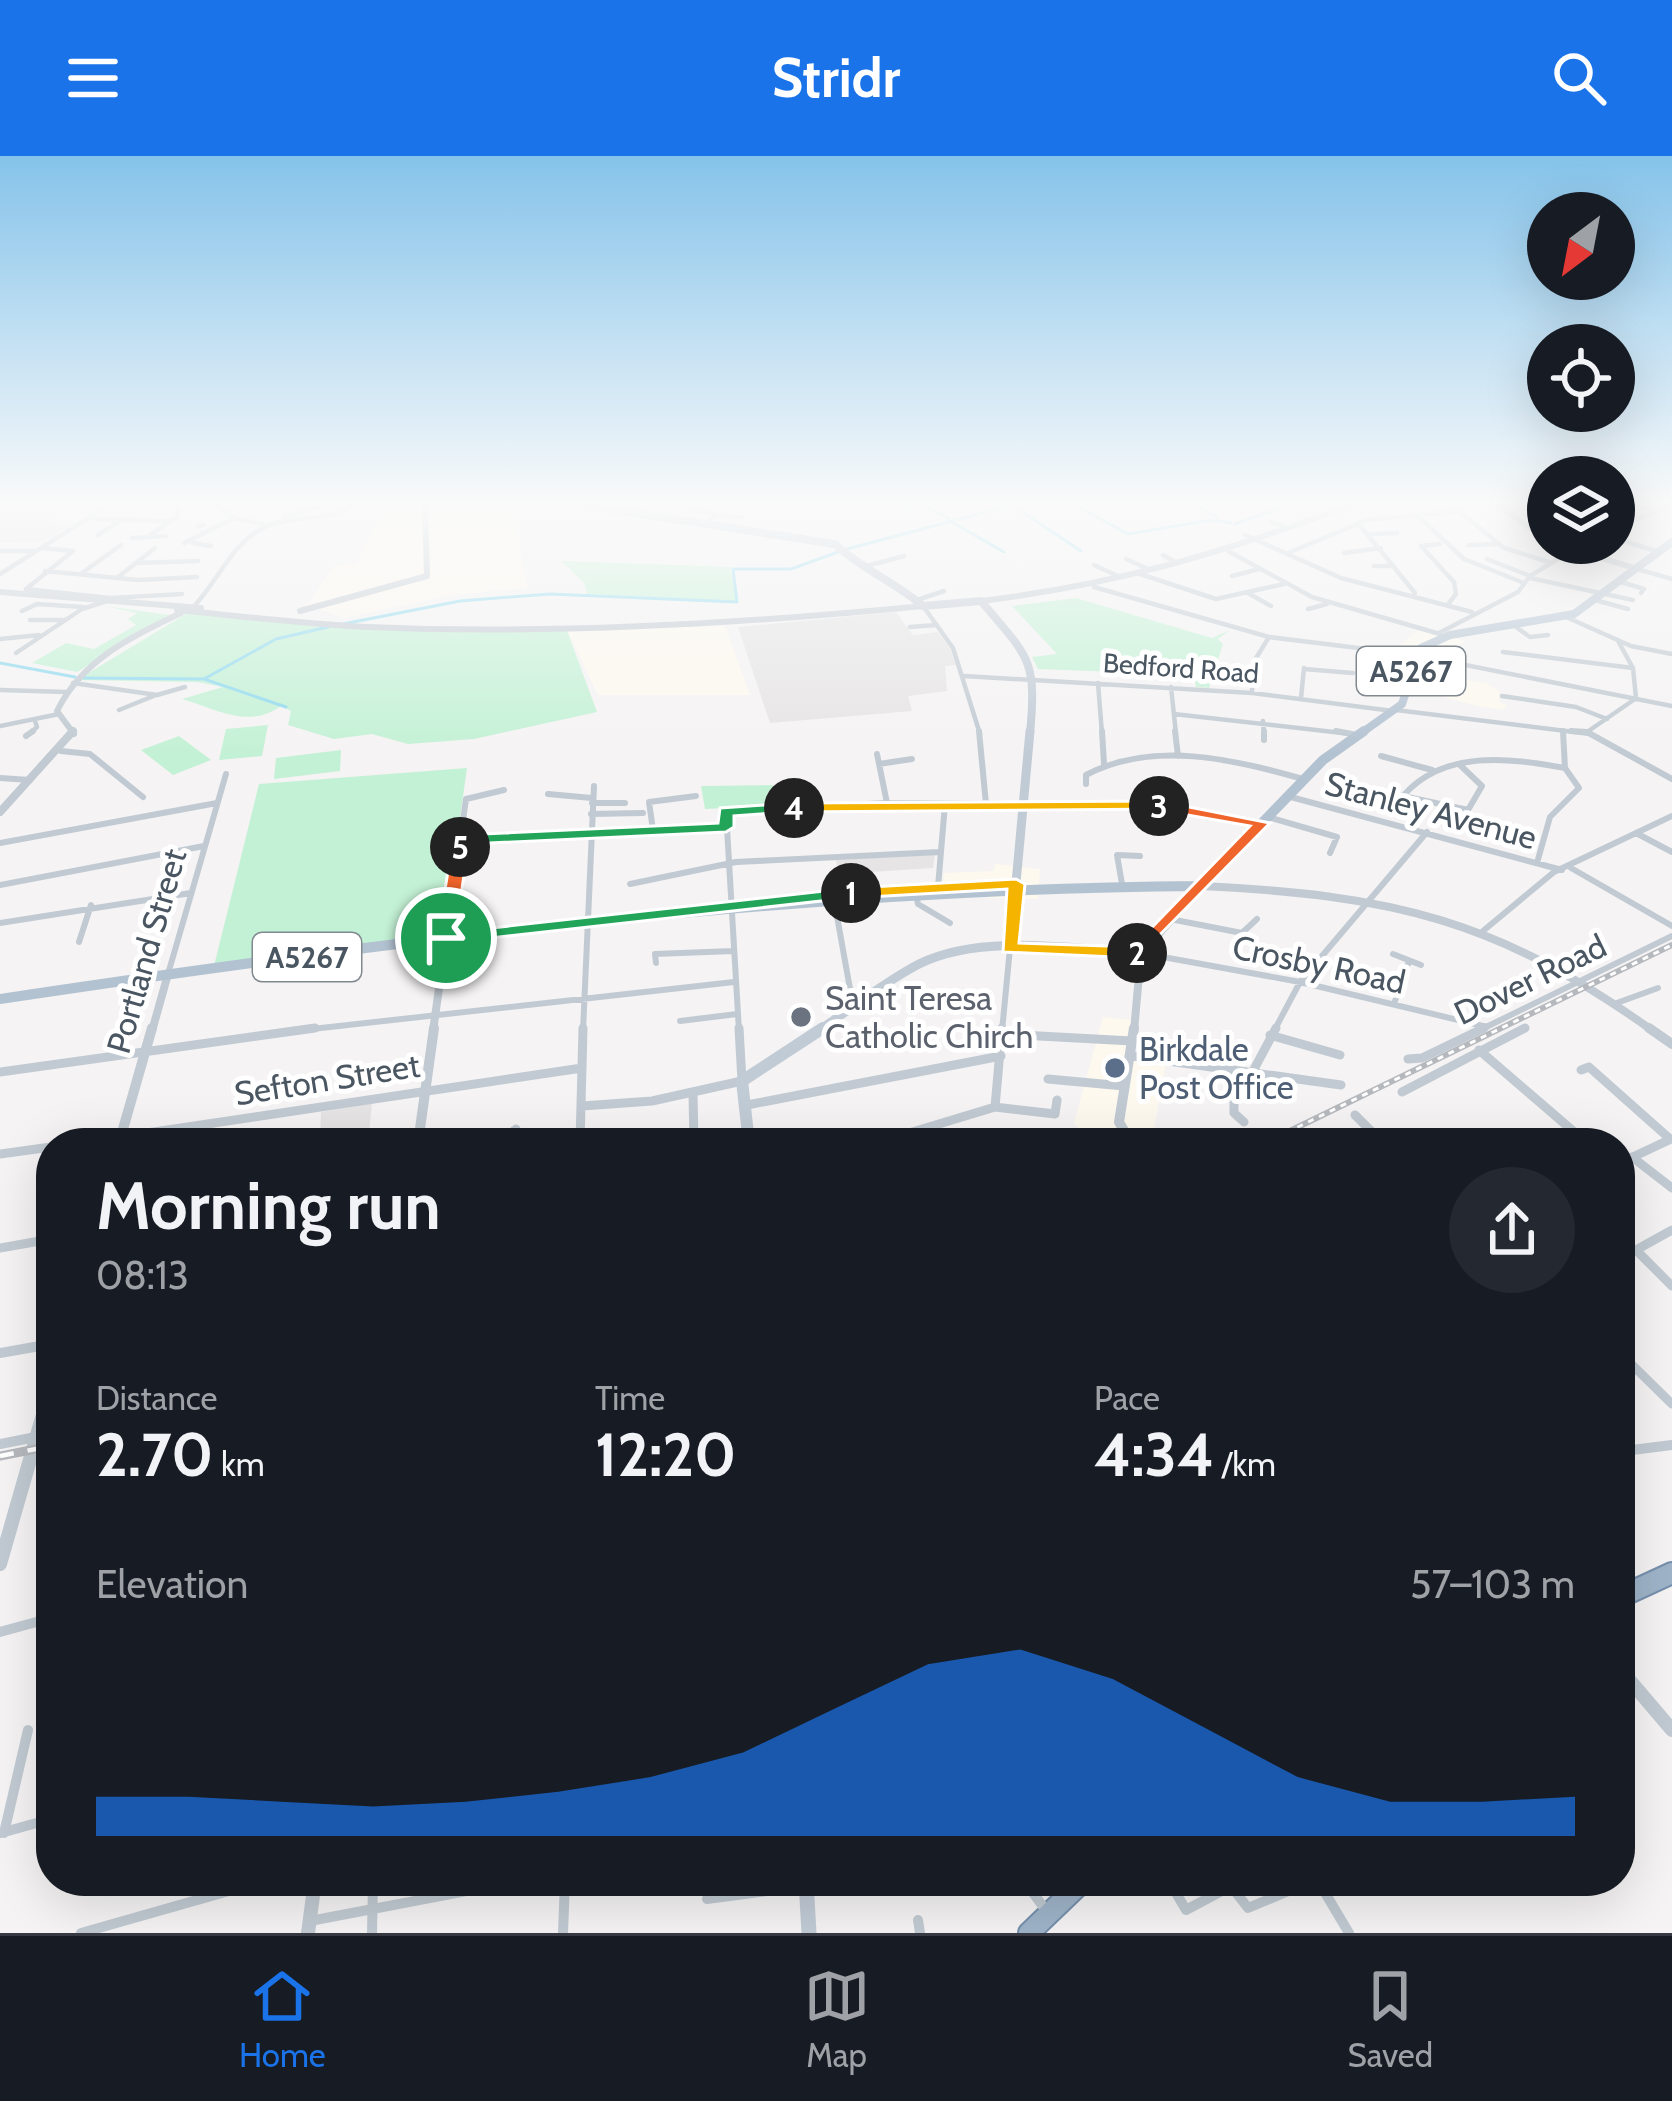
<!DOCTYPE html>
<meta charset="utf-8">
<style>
body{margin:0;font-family:Cabin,sans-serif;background:#242831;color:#f1f3f6;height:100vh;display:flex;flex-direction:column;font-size:45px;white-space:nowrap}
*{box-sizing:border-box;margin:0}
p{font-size:39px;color:#9ea1a6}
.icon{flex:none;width:66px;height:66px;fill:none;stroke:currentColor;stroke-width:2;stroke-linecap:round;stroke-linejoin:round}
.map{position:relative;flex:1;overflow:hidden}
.panel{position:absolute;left:36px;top:972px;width:1599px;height:768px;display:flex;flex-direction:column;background:#171b24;border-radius:48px;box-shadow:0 12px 48px #0002}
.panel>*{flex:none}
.needle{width:78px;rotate:212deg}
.fabs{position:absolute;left:1527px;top:36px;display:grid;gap:24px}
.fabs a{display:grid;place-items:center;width:108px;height:108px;border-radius:50%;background:#171b24;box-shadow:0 12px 48px #0002;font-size:60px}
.pin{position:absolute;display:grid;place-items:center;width:102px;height:102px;color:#fff;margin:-51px;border:6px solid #fff;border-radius:50%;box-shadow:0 3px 12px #0007}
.km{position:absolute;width:60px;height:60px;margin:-30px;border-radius:50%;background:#222;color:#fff;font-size:33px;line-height:60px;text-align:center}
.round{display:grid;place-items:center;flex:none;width:126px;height:126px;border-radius:63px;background:#242831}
.overview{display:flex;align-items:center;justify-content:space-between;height:204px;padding:0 60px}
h1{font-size:66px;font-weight:700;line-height:90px}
.stats{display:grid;grid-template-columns:repeat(3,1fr);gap:18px;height:204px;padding:12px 60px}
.stats div{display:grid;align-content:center}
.stats b{font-size:60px;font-weight:700}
.stats small{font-size:33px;font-weight:400}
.stats p{font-size:33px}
.chart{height:336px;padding:24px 60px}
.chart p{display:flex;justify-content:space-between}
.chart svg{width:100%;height:216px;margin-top:12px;fill:#1a73e8;opacity:.7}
header{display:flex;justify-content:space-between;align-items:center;height:156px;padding:0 60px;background:#1a73e8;color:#fff;font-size:54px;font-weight:700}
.menu{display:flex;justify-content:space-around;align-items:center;height:168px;border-top:3px solid #363941;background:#171b24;font-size:33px;color:#9ea1a6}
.menu a{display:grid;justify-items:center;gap:6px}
.menu .current{color:#1a73e8}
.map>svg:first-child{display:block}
</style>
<header><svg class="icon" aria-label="menu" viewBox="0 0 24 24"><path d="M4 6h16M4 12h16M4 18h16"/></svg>Stridr<svg class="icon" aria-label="search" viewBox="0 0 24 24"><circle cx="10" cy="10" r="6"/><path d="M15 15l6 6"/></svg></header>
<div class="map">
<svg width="1672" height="1777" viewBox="0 0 1672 1777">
<rect width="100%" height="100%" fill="#f5f3f3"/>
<!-- commercial -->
<path fill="#fdf9ef" d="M 384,350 L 513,350 L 527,432 L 452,439 L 344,462 L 307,449 L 334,410 L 356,408 Z
M 725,470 L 750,539 L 598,539 L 566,472 Z
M 1418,474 L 1466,485 L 1434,500 L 1409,500 L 1407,521 L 1372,516 L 1376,505 L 1389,505 L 1389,498 Z
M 1445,521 L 1486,527 L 1499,535 L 1500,547 L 1507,549 L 1504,554 L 1478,550 L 1414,534 L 1415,526 L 1444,530 Z
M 995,708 L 1040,713 L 1038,743 L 987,742 L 985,725 L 943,726 L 944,717 L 993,715 Z
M 1103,861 L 1133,864 L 1128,901 L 1166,907 L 1154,973 L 1171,987 L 1091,987 L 1074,967 Z"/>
<!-- education -->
<path fill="#e6e4e5" d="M 0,356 L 58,357 L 52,366 L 74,367 L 45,385 L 0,387 Z
M 896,456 L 913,479 L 938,476 L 950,492 L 956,509 L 945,510 L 947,535 L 908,540 L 912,555 L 770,567 L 738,471 Z
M 935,698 L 933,712 L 839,718 L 836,704 Z
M 372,947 L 368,987 L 320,987 L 321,956 Z"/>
<!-- green -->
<path fill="#c3f1d5" d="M 562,405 L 730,411 L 737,445 L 587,438 L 584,427 Z
M 1076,442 L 1212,482 L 1230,474 L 1218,483 L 1223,488 L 1209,532 L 1196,531 L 1194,519 L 1038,513 L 1032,501 L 1057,498 L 1012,450 Z
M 105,450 L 170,459 L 77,516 L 32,507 L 66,487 L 94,493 L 136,469 L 128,463 L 137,457 Z
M 194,453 L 367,473 L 566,472 L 597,556 L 474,583 L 408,588 L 372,578 L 334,583 L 288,569 L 291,555 L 281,550 C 248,573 219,554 182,543 L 223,531 L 197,526 L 77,524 Z
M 268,569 L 262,600 L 219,604 L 226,573 Z
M 179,580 L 211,604 L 173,619 L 141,594 Z
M 341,594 L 340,615 L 274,623 L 276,602 Z
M 467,612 L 444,774 L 431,782 L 214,810 L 259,628 Z
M 773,629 L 771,650 L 705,653 L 701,630 Z"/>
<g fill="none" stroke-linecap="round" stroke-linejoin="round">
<!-- stream -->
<path stroke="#90daee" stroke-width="3" d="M 924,350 L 948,362
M 1077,350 L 1128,378 L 1212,364 L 1231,367
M 1197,350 L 1217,361
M 903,353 L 912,350
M 1018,353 L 1081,395
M 952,366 L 1004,396
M 1235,368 L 1285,350
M 847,393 L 1009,350
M 343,468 L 460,445 L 550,438 L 737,446 L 733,413 L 791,413 L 838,396
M 0,507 L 75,521
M 84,522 L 204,523 L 286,551
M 204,523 L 276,483 L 328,471"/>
<defs>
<path id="trunk" d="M 1620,1441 L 1672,1417
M 1029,1777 L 1083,1725"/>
</defs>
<!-- trunk casing -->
<use href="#trunk" stroke="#7690ad" stroke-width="24"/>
<!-- minor-far3 -->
<path stroke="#c1cad2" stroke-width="4.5" d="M 218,350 L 234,362 L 266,369
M 1453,350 L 1504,392 L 1552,407
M 1638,350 L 1655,356
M 692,354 L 714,358
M 1417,359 L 1464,403 L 1524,427
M 284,360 L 323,350
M 95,363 L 171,365
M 1633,365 L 1670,350
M 1271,366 L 1287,371
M 1358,367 L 1415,437
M 704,368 L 715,359 L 742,361
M 198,370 L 204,369
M 1528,371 L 1545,369
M 1371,378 L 1397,377
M 98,379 L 121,364
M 150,379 L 177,361 L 179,350
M 1245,379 L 1341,422 L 1472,456
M 132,382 L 166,380
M 1614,382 L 1659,396
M 184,387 L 234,362
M 193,387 L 211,390
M 1440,388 L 1421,390 L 1454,426 L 1456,438 L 1449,447
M 1469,389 L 1498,388
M 0,395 L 34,395
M 1228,395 L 1312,441 L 1440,478
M 1288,397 L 1367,364 L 1459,355
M 1344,397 L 1381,392
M 1163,399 L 1175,406
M 1126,403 L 1148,413
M 1487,403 L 1530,420
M 136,407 L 198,405
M 1094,409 L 1120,421
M 1374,410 L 1393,410
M 863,411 L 904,400
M 1637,413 L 1672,423
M 45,415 L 138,424 L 197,421
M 82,417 L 121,389
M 1137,417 L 1216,443 L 1284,428
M 0,418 L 107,350
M 1232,420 L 1259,413
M 118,421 L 155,392
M 1530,422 L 1633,444
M 1621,426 L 1644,433 L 1641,437
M 1094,431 L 1269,481 L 1415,499 L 1672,550
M 26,433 L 110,442 L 182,438
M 26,433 L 73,395 L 41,392
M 1248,437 L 1271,450
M 917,444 L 944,435
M 1595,444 L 1628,453
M 195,449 C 219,423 233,385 267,370 C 295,358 325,367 352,350
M 923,450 L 953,492 L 980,578
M 1308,453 L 1327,448
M 22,455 L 37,448 L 83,451
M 1566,461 L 1631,490 L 1672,498
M 30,464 L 65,464
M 910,471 L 936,469
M 1516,471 L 1530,481 L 1548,479
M 1439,477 L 1518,436 L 1530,420 L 1574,393
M 0,483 L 39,479
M 1618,485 L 1633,512 L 1636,542
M 1503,496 L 1633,512
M 16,497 L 82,453 L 107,445
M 1304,513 L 1353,517
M 964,520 L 1252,537 L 1393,555
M 73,527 L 157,539 L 185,531
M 1098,527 L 1102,578
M 1171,531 L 1176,578
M 0,534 L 67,536
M 1252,537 L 1253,507 L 1269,481
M 1502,540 L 1576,551 L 1607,563
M 1301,542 L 1304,512
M 119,554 L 156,539
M 1396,554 L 1590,578
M 1174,558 L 1351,578
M 1263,565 L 1264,578
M 0,570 L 59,558
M 1587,576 L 1635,543
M 29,578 L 37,571 L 35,565"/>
<!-- minor-far2 -->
<path stroke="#c1cad2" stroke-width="6" d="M 979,575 L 986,648
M 1102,575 L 1104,608
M 1175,575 L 1178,600
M 1264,575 L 1264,584
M 1336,575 L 1357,579
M 1571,575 L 1587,576 L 1672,623
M 26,580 L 33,575
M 61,595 L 90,598 L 143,641
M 877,598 L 887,647
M 1381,600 L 1432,614
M 879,608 L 912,603
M 1460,609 L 1482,630 L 1468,654 L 1403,640 C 1444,593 1509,602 1565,612
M 0,622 L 30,624
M 1086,628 L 1086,619 C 1152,584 1234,603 1303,623
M 802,630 L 805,651
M 548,638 L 592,642
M 1287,640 L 1562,714
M 592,647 L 625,647
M 591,658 L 643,657
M 1268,661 L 1337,681 L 1330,697
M 653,674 L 649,646 L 696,640
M 1636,677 L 1672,696
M 461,684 L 726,671
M 0,687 L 217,647
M 1537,707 L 1550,661 L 1579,632 L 1565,612 L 1563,575
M 1571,712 L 1672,770
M 630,728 L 736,706 L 940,696
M 1122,728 L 1117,699 L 1140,700
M 0,729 L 204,690
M 938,731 L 945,648
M 915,733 L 918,748 L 950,767
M 833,738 L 852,844 L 858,848
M 1170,763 L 1242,777 L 1257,763
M 0,767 L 191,737
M 1483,775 L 1554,716 L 1672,660
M 446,782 L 466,643 L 504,634
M 79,786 L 91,749
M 1141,797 L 1300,826 L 1487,871
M 1393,798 L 1421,809
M 656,807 L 655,798 L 733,795
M 168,818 L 226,618
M 1394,848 L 1409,805
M 1614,848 L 1658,832
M 680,865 L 737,858
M 294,875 L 734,826
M 583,875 L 594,630
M 739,875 L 726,655 L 887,647 L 1142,649 L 1261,667
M 1002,875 L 1010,792
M 1274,875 L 1300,826 L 1427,676
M 1478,875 L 1672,780
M 1520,875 L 1525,872"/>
<!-- minor-far1 -->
<path stroke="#c1cad2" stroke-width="9" d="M 1003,878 L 1132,885
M 1270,879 L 1340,899
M 1479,894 L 1587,987
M 1132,900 L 1341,929
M 1408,903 L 1422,902 L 1484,872
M 1234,914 L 1234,957 L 1244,966
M 1581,914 L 1589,911 L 1670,983
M 0,916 L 315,872
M 1252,917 L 1276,872
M 1048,923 L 1124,930
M 1402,936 L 1525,872
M 693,937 L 694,987
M 747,949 L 1001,900
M 582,950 L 652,945 L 742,925 L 739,872
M 995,951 L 1002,872
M 1355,959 L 1383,987
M 1462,981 L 1492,987
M 80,987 L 582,912
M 499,987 L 516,973
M 580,987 L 583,872
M 876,987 L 995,951 L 1055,958 L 1057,944
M 1090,987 L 1120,977
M 0,998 L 51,991
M 1632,1001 L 1672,1032
M 1620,1007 L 1671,983
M 1672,1074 L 1636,1094 L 1672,1130
M 0,1092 L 51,1083
M 1620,1197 L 1672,1248"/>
<!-- minor -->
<path stroke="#c1cad2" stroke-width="10" d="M 0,1288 L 51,1278
M 1624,1295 L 1672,1289
M 33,1304 L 51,1300
M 0,1476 L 51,1462
M 1,1677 L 51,1663
M 4,1677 L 28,1574
M 1024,1725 L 1048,1757
M 1124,1725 L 1136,1725
M 1169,1725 L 1186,1754 L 1231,1730 L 1248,1752 L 1312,1725
M 1318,1725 L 1349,1777
M 707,1743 L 805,1730
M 918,1764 L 920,1777
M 310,1765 L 519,1725
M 81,1777 L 264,1725
M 372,1777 L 373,1725
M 563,1777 L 565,1725"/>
<!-- tertiary-far3 -->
<path stroke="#c1cad2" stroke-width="6" d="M 1499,350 L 1548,384
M 1554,387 L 1637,413
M 0,436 L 201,452
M 981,445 C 1118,428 1219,398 1348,350
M 177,454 C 240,460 304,468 368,471 C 552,479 739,468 923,450
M 300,455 L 427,420 L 425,350
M 74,578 L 57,555 C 82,504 132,480 181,457"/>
<!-- tertiary-far2 -->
<path stroke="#c1cad2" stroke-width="8" d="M 0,656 L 73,575
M 1201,730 C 1391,739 1497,763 1653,875
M 152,875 L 168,818
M 433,875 L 446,782
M 1134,875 L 1141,797"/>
<!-- tertiary-far1 -->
<path stroke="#c1cad2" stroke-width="10" d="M 1649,872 L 1672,888
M 119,987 L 152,872
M 418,987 L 434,872
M 1131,987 L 1119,966 L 1134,872
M 0,1197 L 51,1188
M 41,1265 L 51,1231"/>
<!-- tertiary -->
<path stroke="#c1cad2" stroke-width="14" d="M 0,1408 L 42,1262
M 1620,1513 L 1672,1574
M 308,1777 L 315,1725"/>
<!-- secondary-far3 -->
<path stroke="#c1cbd6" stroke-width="8" d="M 589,350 L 835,388 C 863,414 895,426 923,450 L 981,445 C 1029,502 1037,502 1030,578"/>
<!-- secondary-far2 -->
<path stroke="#c1cbd6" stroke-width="9" d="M 1010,792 L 1030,575
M 818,875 C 851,853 884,826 919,808 C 982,777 1073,793 1141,797 L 1201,730"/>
<!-- secondary-far1 -->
<path stroke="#c1cbd6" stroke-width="12" d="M 749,987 L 742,925 L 823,872"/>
<!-- secondary -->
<path stroke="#c1cbd6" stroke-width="15" d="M 806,1725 L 809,1777"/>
<!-- primary-far1 -->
<path stroke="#b3c2d1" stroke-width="8" d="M 1360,578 L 1402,548 L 1421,492 L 1450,479 L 1574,458 L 1672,386"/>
<!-- primary -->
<path stroke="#b3c2d1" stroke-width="10" d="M 0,843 C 399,783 797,733 1201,730 L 1323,604 L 1364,575"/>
<!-- trunk -->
<use href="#trunk" stroke="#9fb4c9" stroke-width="20"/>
<defs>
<path id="rail-far1" d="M 1265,987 L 1672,789"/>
<path id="rail" d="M 0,1300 L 51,1290"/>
</defs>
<!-- rail-far1 casing -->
<use href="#rail-far1" stroke="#b5b8bd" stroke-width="6"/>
<!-- rail casing -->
<use href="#rail" stroke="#b5b8bd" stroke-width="9"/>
<!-- rail-far1 -->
<use href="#rail-far1" stroke="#fff" stroke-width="3" stroke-dasharray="6" stroke-linecap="butt"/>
<!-- rail -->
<use href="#rail" stroke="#fff" stroke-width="4.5" stroke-dasharray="14" stroke-linecap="butt"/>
</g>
<!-- sky -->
<linearGradient id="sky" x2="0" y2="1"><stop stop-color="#85c3ea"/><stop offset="0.58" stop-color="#fafafa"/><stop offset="1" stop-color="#fafafa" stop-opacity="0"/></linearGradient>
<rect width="1672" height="599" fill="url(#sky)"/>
<!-- split-1 -->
<path fill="#22a559" stroke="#fff" stroke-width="3" d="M 851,732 L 857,741 L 446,787 L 437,782 L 446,777 Z"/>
<!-- split-2 -->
<path fill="#f5b400" stroke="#fff" stroke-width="3" d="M 1016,723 L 1025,728 L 1019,787 L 1137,791 L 1146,797 L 1137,802 L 1003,796 L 1007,733 L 851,742 L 842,737 L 851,732 Z"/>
<!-- split-3 -->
<path fill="#f0652b" stroke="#fff" stroke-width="3" d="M 1159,645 L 1270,667 L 1137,802 L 1128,797 L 1131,793 L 1250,670 L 1153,653 Z"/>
<!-- split-4 -->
<path fill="#f5b400" stroke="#fff" stroke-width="3" d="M 1159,645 L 1164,653 L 794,656 L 786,652 L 794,647 Z"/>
<!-- split-5 -->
<path fill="#22a559" stroke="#fff" stroke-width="3" d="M 794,647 L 799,655 L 734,660 L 734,671 L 726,676 L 469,688 L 460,696 L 452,691 L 461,679 L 718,667 L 720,652 Z"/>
<!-- split-6 -->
<path fill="#f0652b" stroke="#fff" stroke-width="3" d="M 460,686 L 468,691 L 455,782 L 446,787 L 437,782 L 452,691 Z"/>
<!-- markers -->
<circle fill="#6b7280" stroke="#fff" stroke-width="4.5" cx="801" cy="861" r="12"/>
<circle fill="#5c6f8a" stroke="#fff" stroke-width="4.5" cx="1115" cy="912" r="12"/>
<g text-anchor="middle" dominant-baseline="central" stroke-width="10" stroke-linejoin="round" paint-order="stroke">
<!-- far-street labels -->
<g font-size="27" fill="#4a5661" stroke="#fff">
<text transform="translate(1181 512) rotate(4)">Bedford Road</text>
</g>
<!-- shield labels -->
<g fill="#fff" stroke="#808990" stroke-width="3">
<rect x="1357" y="491" width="108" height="48" rx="9"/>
<rect x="253" y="777" width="108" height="48" rx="9"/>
</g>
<g font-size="30" font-weight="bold" fill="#4a5661">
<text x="1411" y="515">A5267</text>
<text x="307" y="801">A5267</text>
</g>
<!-- street labels -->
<g font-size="33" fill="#4a5661" stroke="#fff">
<text transform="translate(1431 654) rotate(15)">Stanley Avenue</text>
<text transform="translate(146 795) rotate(-74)">Portland Street</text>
<text transform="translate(1319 808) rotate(12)">Crosby Road</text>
<text transform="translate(1530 823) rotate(-26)">Dover Road</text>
<text transform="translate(327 923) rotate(-9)">Sefton Street</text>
</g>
<!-- worship labels -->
<g font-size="33" fill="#5b616d" stroke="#fff" text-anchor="start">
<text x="825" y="842">Saint Teresa<tspan x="825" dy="38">Catholic Chirch</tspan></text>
</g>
<!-- service labels -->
<g font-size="33" fill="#4e5e75" stroke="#fff" text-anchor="start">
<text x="1139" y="893">Birkdale<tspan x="1139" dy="38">Post Office</tspan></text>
</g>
</g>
</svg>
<div class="fabs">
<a><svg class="needle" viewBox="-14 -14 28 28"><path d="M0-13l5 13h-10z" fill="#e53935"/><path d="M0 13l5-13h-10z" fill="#9ea1a6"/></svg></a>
<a><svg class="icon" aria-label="locate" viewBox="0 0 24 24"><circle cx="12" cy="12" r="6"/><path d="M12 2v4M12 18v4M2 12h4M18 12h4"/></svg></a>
<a><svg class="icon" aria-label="layers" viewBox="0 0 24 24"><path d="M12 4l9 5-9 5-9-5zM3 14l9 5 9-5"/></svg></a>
</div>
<div class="pin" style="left:446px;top:782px;background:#1e9e55"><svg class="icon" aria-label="arrive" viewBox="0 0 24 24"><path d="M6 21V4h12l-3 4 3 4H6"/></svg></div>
<b class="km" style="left:851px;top:737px">1</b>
<b class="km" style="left:1137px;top:797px">2</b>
<b class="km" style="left:1159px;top:650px">3</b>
<b class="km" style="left:794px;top:652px">4</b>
<b class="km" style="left:460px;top:691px">5</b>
<section class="panel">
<div class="overview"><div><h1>Morning run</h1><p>08:13</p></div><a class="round"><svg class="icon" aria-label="share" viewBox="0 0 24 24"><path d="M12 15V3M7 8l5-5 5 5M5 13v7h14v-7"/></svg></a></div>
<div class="stats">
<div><p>Distance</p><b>2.70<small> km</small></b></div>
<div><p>Time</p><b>12:20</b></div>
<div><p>Pace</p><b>4:34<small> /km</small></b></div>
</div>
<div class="chart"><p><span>Elevation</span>57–103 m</p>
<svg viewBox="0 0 160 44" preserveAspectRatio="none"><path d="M0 44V36L10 36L20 37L30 38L40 37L50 35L60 32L70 27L80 18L90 9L100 6L110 12L120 22L130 32L140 37L150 37L160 36V44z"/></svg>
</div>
</section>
</div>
<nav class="menu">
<a class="current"><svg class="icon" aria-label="home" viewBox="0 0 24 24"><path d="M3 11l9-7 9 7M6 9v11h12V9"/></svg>Home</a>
<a><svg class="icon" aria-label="map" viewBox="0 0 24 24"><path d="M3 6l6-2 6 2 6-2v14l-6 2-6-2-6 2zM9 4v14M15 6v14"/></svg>Map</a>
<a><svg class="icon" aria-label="saved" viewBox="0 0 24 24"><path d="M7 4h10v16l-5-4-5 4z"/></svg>Saved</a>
</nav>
